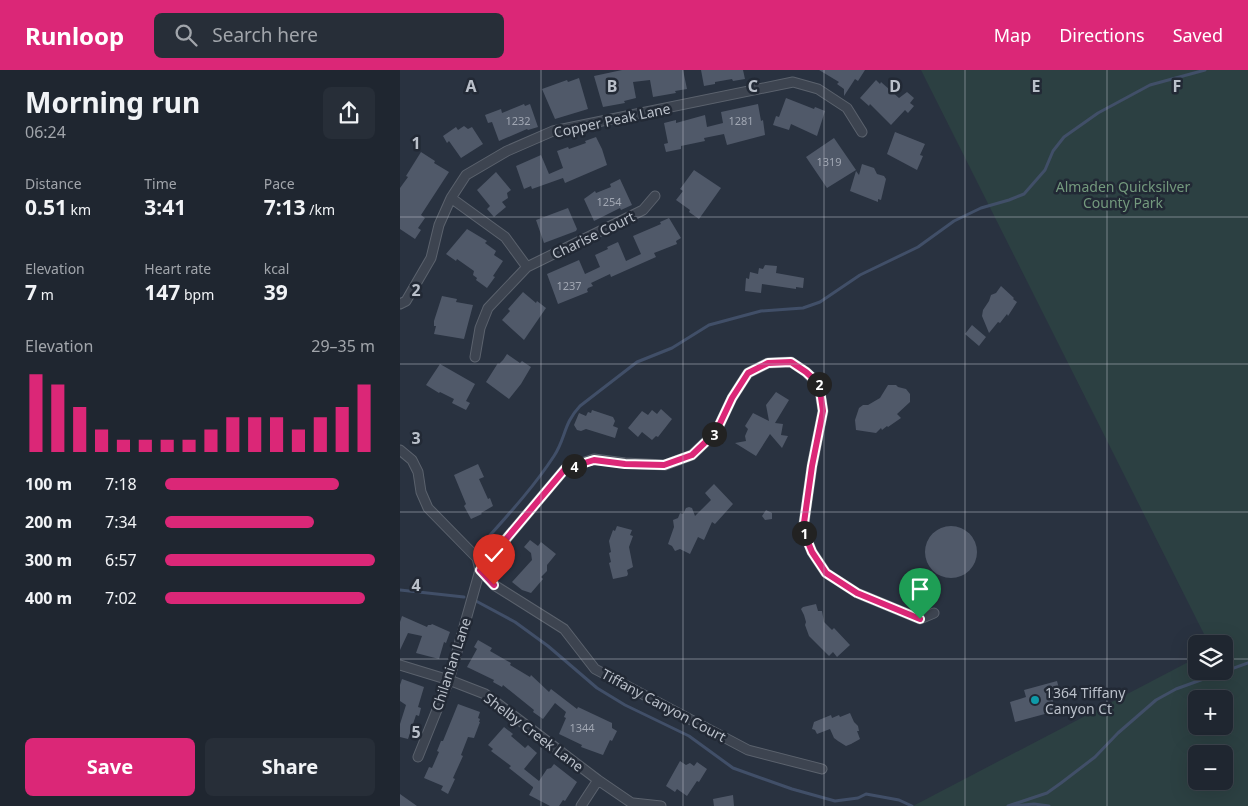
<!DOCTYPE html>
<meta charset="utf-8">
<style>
body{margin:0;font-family:"Noto Sans",sans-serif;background:#272e38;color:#f1f3f6;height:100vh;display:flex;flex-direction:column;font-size:19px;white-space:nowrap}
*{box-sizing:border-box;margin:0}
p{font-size:16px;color:#a1a5ab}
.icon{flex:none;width:28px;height:28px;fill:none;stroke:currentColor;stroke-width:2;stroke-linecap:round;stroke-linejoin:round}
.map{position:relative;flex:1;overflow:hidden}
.drawer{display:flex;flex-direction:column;background:#1f2630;width:400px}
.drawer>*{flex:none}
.fabs{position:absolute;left:788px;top:565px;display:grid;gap:10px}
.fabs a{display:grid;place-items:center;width:45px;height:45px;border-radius:8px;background:#1f2630;box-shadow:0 5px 20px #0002,0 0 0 1px #3c434c;font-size:25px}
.pin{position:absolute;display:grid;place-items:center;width:42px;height:42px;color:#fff;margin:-51px -21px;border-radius:50% 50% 50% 0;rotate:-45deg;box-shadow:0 0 5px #0007}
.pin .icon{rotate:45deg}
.km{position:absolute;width:25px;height:25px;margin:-12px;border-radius:50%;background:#222;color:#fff;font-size:14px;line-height:25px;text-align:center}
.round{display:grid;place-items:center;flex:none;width:52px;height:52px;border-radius:8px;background:#272e38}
.headline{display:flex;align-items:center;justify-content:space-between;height:85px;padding:0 25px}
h1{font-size:28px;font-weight:700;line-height:38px}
.stats{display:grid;grid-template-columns:repeat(3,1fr);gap:8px;height:85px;padding:5px 25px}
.stats div{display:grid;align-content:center}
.stats b{font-size:21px;font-weight:700}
.stats small{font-size:14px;font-weight:400}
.stats p{font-size:14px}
.chart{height:140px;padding:10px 25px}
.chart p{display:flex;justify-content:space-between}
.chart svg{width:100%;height:90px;margin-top:5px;stroke:#db2777;stroke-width:6}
.button{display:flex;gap:10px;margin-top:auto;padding:10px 25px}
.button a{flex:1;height:58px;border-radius:8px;background:#db2777;color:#fff;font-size:20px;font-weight:700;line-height:58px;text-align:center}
.button a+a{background:#272e38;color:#f1f3f6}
ul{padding:0 25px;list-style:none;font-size:16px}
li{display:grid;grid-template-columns:80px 60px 1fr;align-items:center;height:38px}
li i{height:12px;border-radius:6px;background:#db2777}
header{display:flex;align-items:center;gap:30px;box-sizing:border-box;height:70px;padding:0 25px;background:#db2777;color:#fff}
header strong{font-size:24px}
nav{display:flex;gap:28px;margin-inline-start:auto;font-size:18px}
.search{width:350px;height:45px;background:#272e38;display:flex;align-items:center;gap:12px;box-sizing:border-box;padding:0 18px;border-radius:8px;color:#a1a5ab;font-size:19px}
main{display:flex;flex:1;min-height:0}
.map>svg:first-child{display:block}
</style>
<header>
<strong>Runloop</strong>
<div class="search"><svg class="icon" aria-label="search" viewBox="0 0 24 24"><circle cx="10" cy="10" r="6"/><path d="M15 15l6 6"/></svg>Search here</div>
<nav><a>Map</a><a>Directions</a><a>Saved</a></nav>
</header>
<main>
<section class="drawer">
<div class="headline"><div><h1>Morning run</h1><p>06:24</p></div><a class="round"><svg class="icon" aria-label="share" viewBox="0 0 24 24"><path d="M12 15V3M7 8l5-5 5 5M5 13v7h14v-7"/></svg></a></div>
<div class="stats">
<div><p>Distance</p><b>0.51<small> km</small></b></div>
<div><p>Time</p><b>3:41</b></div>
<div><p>Pace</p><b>7:13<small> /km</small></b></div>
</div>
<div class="stats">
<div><p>Elevation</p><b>7<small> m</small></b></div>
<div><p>Heart rate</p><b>147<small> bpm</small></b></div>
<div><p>kcal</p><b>39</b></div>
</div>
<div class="chart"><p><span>Elevation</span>29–35 m</p>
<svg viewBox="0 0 160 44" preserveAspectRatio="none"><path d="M5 44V6M15 44V11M25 44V22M35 44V33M45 44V38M55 44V38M65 44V38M75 44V38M85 44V33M95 44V27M105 44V27M115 44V27M125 44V33M135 44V27M145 44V22M155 44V11"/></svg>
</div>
<ul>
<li><b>100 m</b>7:18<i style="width:83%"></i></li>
<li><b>200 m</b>7:34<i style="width:71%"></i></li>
<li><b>300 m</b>6:57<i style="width:100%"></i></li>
<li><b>400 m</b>7:02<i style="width:95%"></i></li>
</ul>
<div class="button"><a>Save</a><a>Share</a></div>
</section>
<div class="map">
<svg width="848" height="736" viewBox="0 0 848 736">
<rect width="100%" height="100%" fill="#293240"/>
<!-- green -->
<path fill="#2c4042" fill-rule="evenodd" d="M 521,0 L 848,0 L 848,736 L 513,736 L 796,588 L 796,601 L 824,601 L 824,574 L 809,574 ZM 796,629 L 824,629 L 824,656 L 796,656 ZM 796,684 L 824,684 L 824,711 L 796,711 Z"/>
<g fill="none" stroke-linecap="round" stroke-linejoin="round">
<!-- stream -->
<path stroke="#414f68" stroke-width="3" d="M 83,473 C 108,445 133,418 154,386 C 166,368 163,354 180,336 L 237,292 L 272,278 L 309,255 L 361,241 L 403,238 L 420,232 L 460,205 L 518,177 L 554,151 L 581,138 L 609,130 L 624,124 L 645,100 L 653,81 L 664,67 L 698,43 L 750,15 L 805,0
M 0,520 L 64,527
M 76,531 L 115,552 L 148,576 L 197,618 L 225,635 L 289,666 L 333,698 L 392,719 L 435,731 L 458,728 L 466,724 L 499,730 L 512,736
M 608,736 L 647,723 L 661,713 L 695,687 L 718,663 L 756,630 L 776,619 L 848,593
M 613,736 L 634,734 L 649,736"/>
</g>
<!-- building -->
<path fill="#505969" d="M 222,0 L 283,0 L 287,19 L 275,21 L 276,23 L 253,27 L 250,10 L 233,12 L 236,28 L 224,31 L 225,33 L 203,37 L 194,6 Z
M 301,0 L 343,0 L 345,9 L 333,11 L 332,9 L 315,12 L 315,14 L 304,16 Z
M 419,0 L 465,0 L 458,11 L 455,9 L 444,26 L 444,19 L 437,14 L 439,12 Z
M 179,8 L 188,39 L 155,49 L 142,19 L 167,10 L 168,12 Z
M 476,10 L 480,14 L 481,12 L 499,28 L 507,22 L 514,28 L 510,33 L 514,36 L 508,43 L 505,40 L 491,55 L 470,34 L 469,36 L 460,28 Z
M 386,28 L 414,39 L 415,37 L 425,41 L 417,66 L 391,54 L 389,60 L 373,55 L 376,46 L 379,47 Z
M 124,34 L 125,36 L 130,34 L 138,57 L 128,60 L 127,59 L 99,71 L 92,52 L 88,53 L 85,45 L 101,39 L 102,43 Z
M 358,34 L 361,51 L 363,50 L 365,65 L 327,75 L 324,64 L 304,68 L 305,71 L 281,76 L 281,79 L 266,82 L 264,74 L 268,73 L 264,53 L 276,50 L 276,53 L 305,45 L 307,57 L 323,53 L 321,42 Z
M 64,56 L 68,59 L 72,57 L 83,74 L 61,88 L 49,71 L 47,73 L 43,66 L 56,57 L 58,60 Z
M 495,62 L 525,74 L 520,85 L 523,86 L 517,100 L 487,84 Z
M 196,67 L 202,79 L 207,95 L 165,113 L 163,108 L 132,119 L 131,116 L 124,119 L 116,96 L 141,85 L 149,104 L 163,98 L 157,81 L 168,77 L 169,79 L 186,73 L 185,71 Z
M 434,68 L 456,100 L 427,118 L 406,87 Z
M 21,82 L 35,91 L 34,93 L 49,102 L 21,145 L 25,148 L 18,158 L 21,160 L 15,169 L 0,159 L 0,118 L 8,107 L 6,106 Z
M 462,94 L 474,98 L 477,104 L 484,106 L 486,109 L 481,130 L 478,129 L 478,132 L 450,121 L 456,101 L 459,105 Z
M 294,100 L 321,118 L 299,149 L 289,142 L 290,140 L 276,130 L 283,121 L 280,119 Z
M 96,102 L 111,120 L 107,123 L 108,128 L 102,132 L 106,137 L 94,147 L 87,139 L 90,136 L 77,120 Z
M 220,109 L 232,135 L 221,140 L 220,138 L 194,151 L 184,129 L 195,121 L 196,123 L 211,117 L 210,114 Z
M 168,138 L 177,159 L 176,161 L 144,173 L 136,150 Z
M 269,148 L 281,168 L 276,171 L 277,174 L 254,183 L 256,187 L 211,207 L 210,204 L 191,213 L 193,216 L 188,218 L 187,220 L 188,222 L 158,234 L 147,204 L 179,190 L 185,204 L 200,197 L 195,185 L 208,179 L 207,177 L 218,172 L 226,191 L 241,184 L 233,166 L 261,154 L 260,152 Z
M 67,159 L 87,171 L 85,173 L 96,181 L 94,185 L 103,191 L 93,206 L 95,207 L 87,218 L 76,210 L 77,208 L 73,205 L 74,201 L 57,189 L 56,191 L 46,184 Z
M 365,195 L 377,196 L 376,203 L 404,208 L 403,218 L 396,217 L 396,219 L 362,214 L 361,223 L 345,221 L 346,208 L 349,209 L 350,202 L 358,204 L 359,198 L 363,199 Z
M 601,216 L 614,228 L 613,229 L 617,232 L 608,246 L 607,244 L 600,253 L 598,252 L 589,263 L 582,246 L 583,240 L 589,231 L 591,225 L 596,223 Z
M 123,222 L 136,233 L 137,231 L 146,238 L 124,270 L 102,250 L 110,241 L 108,239 Z
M 42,226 L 57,229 L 56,232 L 73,235 L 64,269 L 34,264 L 36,256 L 34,256 L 34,251 Z
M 572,255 L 586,267 L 579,276 L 565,264 Z
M 107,284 L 120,293 L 122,291 L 131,297 L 121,314 L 109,329 L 86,312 L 98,293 L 99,294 L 103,290 Z
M 40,294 L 75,314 L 66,331 L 70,333 L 66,340 L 52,333 L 54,329 L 40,322 L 39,323 L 26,315 Z
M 488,315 L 496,315 L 498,317 L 506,319 L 510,324 L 510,332 L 497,344 L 501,348 L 488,357 L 487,356 L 482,360 L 481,358 L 476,363 L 456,360 L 455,350 L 459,338 L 463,335 L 468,335 L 480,328 Z
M 376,322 L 389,330 L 375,353 L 383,354 L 381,365 L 388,366 L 382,378 L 370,364 L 356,386 L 335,373 L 346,371 L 345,366 L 348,359 L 345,356 L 353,343 L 369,351 L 366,335 Z
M 261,339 L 272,349 L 258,367 L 256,366 L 252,370 L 242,362 L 238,367 L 228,358 L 242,341 L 248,345 L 252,340 L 257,344 Z
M 192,340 L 213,347 L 215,351 L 213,356 L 218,358 L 215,368 L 186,359 L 181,361 L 177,360 L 174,355 L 179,343 L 186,346 L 188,342 L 191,343 Z
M 78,394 L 84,407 L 79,409 L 88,429 L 90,428 L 93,436 L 81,443 L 82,444 L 71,449 L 64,436 L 66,434 L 54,405 Z
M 314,414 L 333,434 L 315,454 L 312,452 L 304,470 L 298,467 L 290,484 L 280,479 L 275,481 L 272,476 L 268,474 L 274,457 L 273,450 L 278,448 L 280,443 L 283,444 L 286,438 L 289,437 L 292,438 L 295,446 L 311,430 L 305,423 Z
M 366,440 L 372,443 L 372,449 L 365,450 L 362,446 Z
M 217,456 L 232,460 L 230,465 L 233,466 L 229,477 L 233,497 L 227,500 L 228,504 L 227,506 L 213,509 L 209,493 L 211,492 L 209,483 L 211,482 L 209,471 L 213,460 L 215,461 Z
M525 482a26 26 0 1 1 52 0a26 26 0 1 1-52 0Z
M 130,470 L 138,476 L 141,472 L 156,484 L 147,495 L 147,501 L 141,507 L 143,509 L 131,523 L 122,520 L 112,512 L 132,490 L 131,483 L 124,477 Z
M 416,534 L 418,541 L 422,541 L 424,552 L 432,560 L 434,558 L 450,575 L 437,587 L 433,582 L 429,586 L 409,566 L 405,555 L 406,552 L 404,545 L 401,539 L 403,537 Z
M 2,546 L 27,557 L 28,555 L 31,555 L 32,554 L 50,562 L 46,573 L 44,572 L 39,589 L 16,583 L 22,566 L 8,563 L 0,580 L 0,552 Z
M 78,570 L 92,578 L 90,581 L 111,593 L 110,595 L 130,607 L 131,605 L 149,622 L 151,619 L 177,639 L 178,637 L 212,653 L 212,658 L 217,661 L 212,671 L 210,670 L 203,685 L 181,677 L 182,675 L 159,664 L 166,648 L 164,647 L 166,642 L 155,633 L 143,649 L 133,642 L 134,640 L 103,615 L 102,617 L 93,612 L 94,610 L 67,597 L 77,579 L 74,577 Z
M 2,609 L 24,617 L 18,637 L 21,638 L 19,646 L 16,645 L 8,669 L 0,667 L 0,654 L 6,635 L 0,631 L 0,615 Z
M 657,611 L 661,626 L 652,628 L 656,641 L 615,652 L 610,632 L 626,627 L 624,620 Z
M 58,634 L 80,642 L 78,648 L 80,649 L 79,652 L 80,652 L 74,668 L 68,667 L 61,685 L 63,686 L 53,708 L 55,709 L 48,724 L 41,720 L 43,716 L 24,708 L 29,697 L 32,698 L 39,682 L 37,681 L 41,671 L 43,671 Z
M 450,643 L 454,652 L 458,656 L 459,661 L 457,661 L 460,669 L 451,674 L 446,676 L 438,671 L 434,668 L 430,659 L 417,664 L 415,660 L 412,659 L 414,652 L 431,645 L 432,648 L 439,645 L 440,647 Z
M 104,657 L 113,664 L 111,666 L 125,678 L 128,675 L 137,683 L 124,699 L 139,711 L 147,699 L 151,698 L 154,694 L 177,712 L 165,731 L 163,730 L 159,736 L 150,736 L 129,725 L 133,718 L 133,717 L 109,698 L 111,696 L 91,681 L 93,679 L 88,675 Z
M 280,691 L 286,695 L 290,693 L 294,696 L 297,692 L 307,699 L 299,712 L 297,711 L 287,726 L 277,719 L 275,722 L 266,716 Z
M 0,724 L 17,736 L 0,736 Z
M 333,725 L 334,736 L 314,736 L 313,729 Z"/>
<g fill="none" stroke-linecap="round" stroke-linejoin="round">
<defs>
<path id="street" d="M 51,128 L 105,167 L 127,197
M 0,234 L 6,231 L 31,188 L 39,155 L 51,128 L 66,105 L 107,81 L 153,61 L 393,12 L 418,19 L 447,38 L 462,62
M 75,287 L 80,258 L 88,238 L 127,197 L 243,140 L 255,126
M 0,380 L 12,390 L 18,402 L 21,422 L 28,438 L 77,488 L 80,500 L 94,515 L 164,559 L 195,599 L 348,680 L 422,699
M 0,595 L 49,610 L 85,624 L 198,710 L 236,736
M 18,687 L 49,610 L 80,500 L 165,399 L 194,389 L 225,393 L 265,395 L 292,385 L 316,362 L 332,328 L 348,303 L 368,293 L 391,292 L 406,302 L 419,315 L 423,341 L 412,396 L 403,460 L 412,482 L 426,503 L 457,523 L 520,549 L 534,543
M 233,733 L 261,736
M 181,736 L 198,710"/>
</defs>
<!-- street casing -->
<use href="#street" stroke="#5b626d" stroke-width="11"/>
<!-- street -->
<use href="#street" stroke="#3d4450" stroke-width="9"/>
</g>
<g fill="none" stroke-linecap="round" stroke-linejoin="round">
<defs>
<path id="route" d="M 94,515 L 80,500 L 165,399 L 194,390 L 225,394 L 264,395 L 292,385 L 316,362 L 332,328 L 348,303 L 368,293 L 391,292 L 406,302 L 419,314 L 423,341 L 412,396 L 403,460 L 412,482 L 426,503 L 457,523 L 520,549"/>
</defs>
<!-- route casing -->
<use href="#route" stroke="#fff" stroke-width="10"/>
<!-- route -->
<use href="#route" stroke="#db2777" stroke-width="6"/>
</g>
<!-- grid -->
<path fill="none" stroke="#bac0ca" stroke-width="1" stroke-opacity="0.55" d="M 141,0 L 141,736M 283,0 L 283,736M 424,0 L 424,736M 565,0 L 565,736M 707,0 L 707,736M 0,147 L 848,147M 0,294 L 848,294M 0,442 L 848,442M 0,589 L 796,589M 824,589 L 848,589"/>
<!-- markers -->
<circle fill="#0f9aa8" stroke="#222935" stroke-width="2" cx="635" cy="630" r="5"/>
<g text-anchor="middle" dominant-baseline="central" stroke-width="5" stroke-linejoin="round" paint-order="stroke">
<!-- number labels -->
<g font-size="11" fill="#a0a6b2">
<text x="118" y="50">1232</text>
<text x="341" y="50">1281</text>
<text x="429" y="91">1319</text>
<text x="209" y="131">1254</text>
<text x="169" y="215">1237</text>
<text x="182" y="657">1344</text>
</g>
<!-- street labels -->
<g font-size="14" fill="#bac0ca" stroke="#222935">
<text transform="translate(212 50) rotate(-12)">Copper Peak Lane</text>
<text transform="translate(193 165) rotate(-26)">Charise Court</text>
<text transform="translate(51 594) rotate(-72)">Chilanian Lane</text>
<text transform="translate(264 635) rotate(28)">Tiffany Canyon Court</text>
<text transform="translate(134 662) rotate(37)">Shelby Creek Lane</text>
</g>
<!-- park labels -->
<g font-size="14" fill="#73997d" stroke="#222935">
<text x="723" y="116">Almaden Quicksilver<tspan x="723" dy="16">County Park</tspan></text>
</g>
<!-- poi labels -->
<g font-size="14" fill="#bac0ca" stroke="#222935" text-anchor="start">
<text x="645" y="622">1364 Tiffany<tspan x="645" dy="16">Canyon Ct</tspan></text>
</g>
</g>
<g font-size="16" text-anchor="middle" font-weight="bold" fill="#bac0ca" stroke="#222935" stroke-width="5" stroke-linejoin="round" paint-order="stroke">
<text x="71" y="22">A</text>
<text x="212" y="22">B</text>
<text x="353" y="22">C</text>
<text x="495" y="22">D</text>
<text x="636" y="22">E</text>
<text x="777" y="22">F</text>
<text x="16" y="79">1</text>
<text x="16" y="226">2</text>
<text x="16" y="374">3</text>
<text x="16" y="521">4</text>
<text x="16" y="668">5</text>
</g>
</svg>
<div class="fabs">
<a><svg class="icon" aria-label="layers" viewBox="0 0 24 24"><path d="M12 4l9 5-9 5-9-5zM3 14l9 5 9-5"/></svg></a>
<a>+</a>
<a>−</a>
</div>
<div class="pin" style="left:520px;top:549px;background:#1e9e55"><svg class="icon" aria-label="arrive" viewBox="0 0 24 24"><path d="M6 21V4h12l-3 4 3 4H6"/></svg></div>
<div class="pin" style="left:94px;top:515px;background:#d93025"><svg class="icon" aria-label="check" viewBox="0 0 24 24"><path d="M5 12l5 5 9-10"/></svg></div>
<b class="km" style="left:404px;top:463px">1</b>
<b class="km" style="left:419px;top:314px">2</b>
<b class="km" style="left:314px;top:364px">3</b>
<b class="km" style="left:174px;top:396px">4</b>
</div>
</main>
